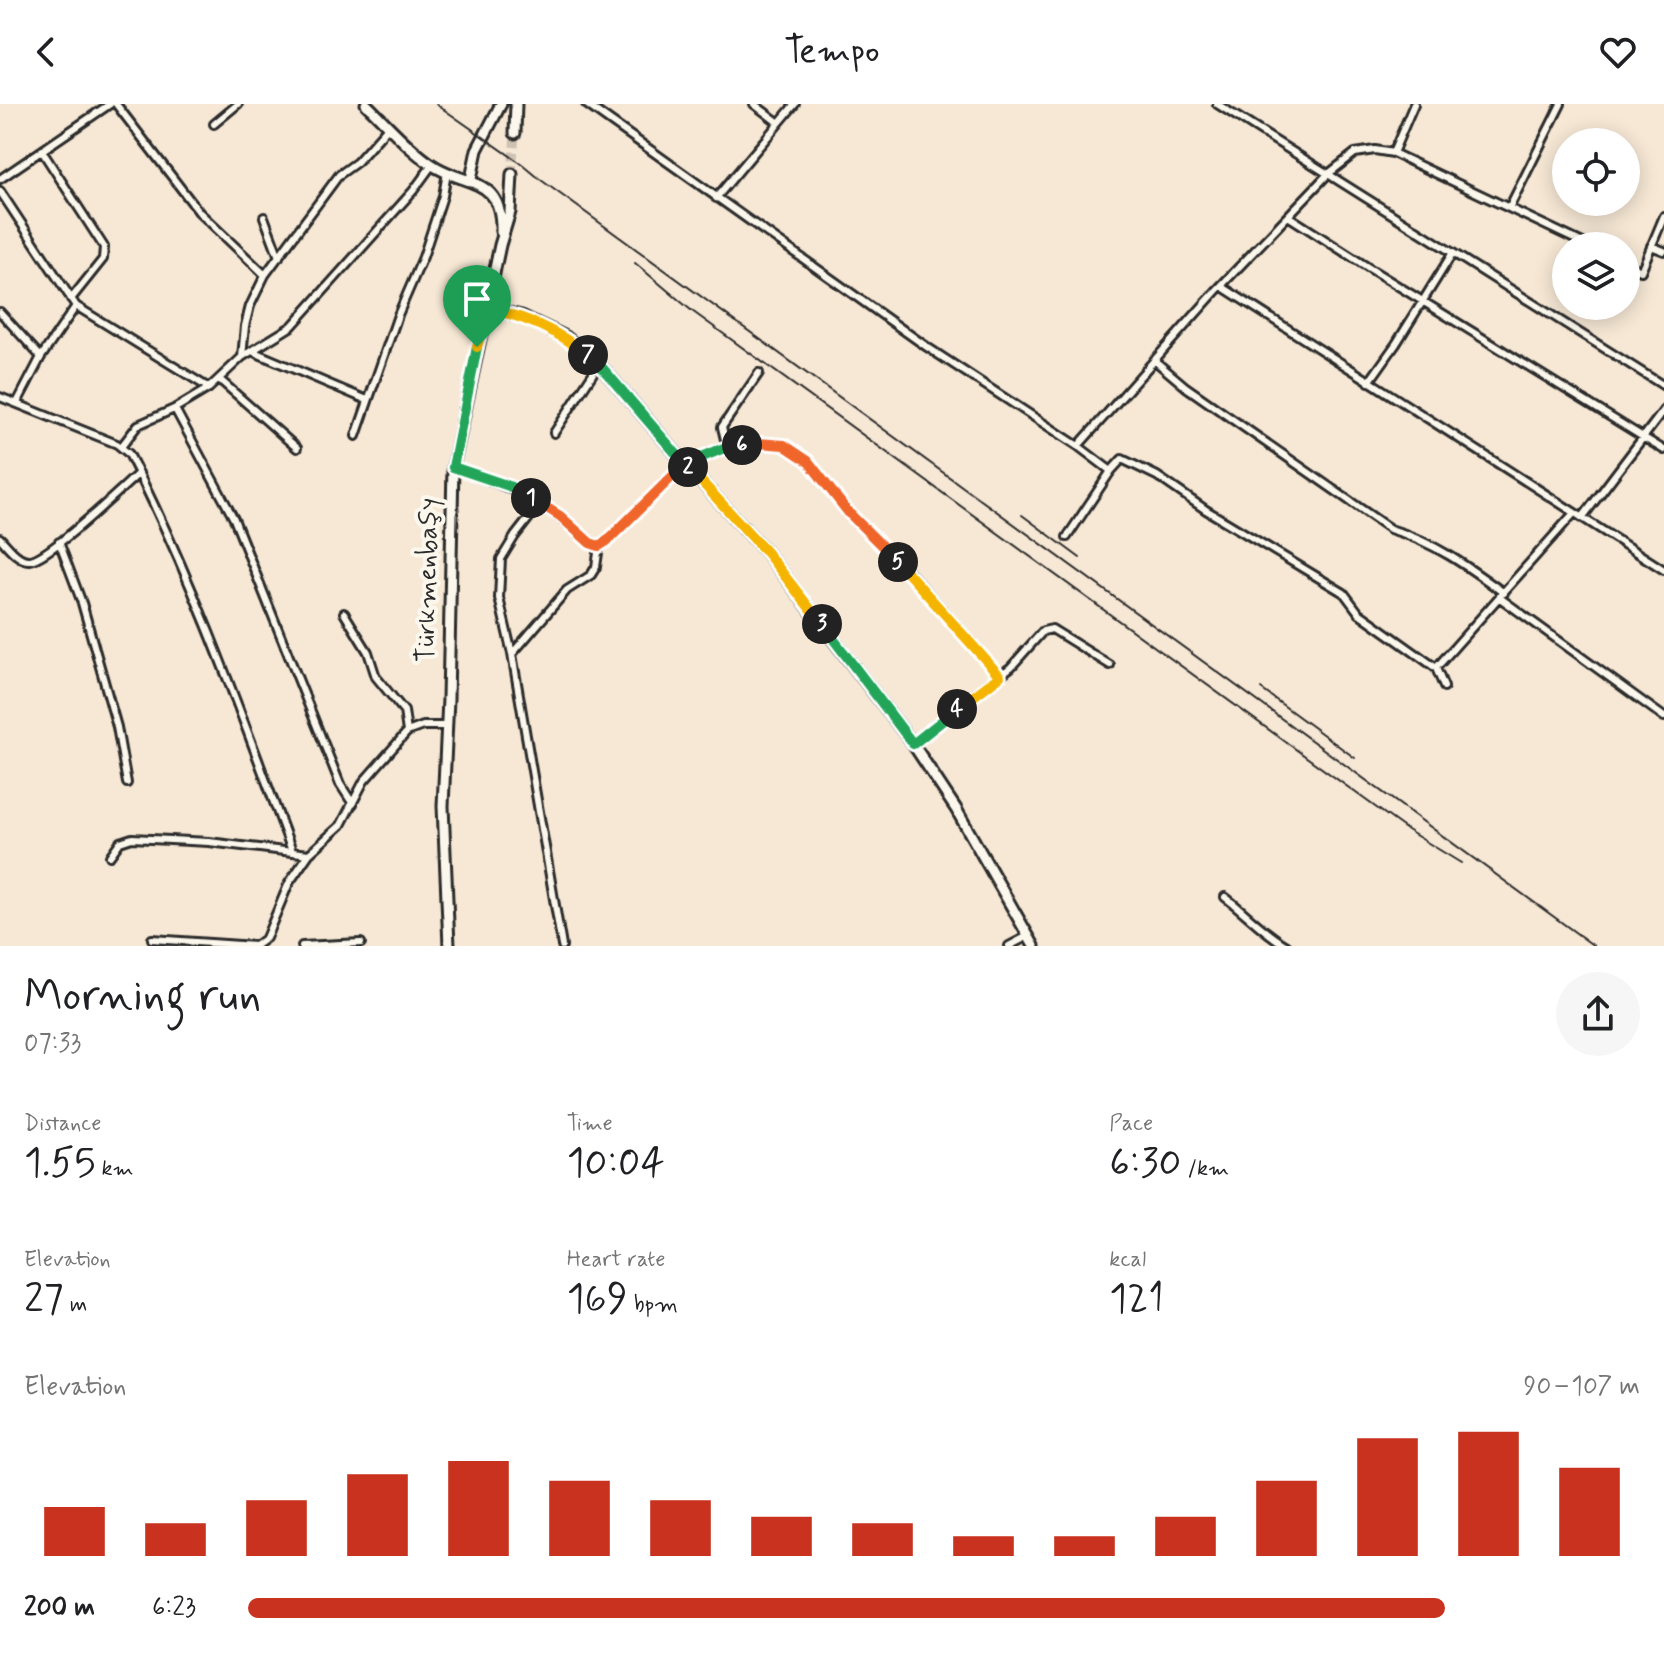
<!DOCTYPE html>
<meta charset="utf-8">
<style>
body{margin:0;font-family:Mynerve,sans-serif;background:#f6f6f6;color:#202124;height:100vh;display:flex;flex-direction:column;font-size:30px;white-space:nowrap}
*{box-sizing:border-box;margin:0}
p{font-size:26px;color:#757577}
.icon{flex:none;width:44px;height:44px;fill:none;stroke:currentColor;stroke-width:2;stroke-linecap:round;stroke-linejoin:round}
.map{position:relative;height:842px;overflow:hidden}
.details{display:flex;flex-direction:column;background:#fff;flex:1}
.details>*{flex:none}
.buttons{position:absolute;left:1552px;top:24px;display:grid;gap:16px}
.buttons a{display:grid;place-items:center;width:88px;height:88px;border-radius:50%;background:#fff;box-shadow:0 4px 20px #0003;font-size:40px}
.pin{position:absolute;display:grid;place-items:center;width:68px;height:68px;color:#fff;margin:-82px -34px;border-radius:50% 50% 50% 0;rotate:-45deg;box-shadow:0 0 8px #0007}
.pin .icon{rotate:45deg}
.km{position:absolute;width:40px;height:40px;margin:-20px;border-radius:50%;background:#222;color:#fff;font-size:22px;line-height:40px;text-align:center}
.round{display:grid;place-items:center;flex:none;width:84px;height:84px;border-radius:42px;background:#f6f6f6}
.overview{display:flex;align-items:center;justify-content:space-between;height:136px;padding:0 24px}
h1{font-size:44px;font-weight:600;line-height:60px}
.stats{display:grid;grid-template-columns:repeat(3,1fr);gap:12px;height:136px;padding:8px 24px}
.stats div{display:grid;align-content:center}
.stats b{font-size:40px;font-weight:600}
.stats small{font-size:22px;font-weight:400}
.stats p{font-size:22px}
.chart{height:224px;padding:16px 24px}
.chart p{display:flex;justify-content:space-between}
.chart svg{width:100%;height:144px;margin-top:8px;stroke:#c8321e;stroke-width:6}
ul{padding:0 24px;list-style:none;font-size:26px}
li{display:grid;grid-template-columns:128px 96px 1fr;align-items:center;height:60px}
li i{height:20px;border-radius:10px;background:#c8321e}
header{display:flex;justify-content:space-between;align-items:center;height:104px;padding:0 24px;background:#fff;font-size:36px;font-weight:600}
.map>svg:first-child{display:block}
</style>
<header><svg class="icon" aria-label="back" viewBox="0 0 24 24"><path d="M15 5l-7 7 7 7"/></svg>Tempo<svg class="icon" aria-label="heart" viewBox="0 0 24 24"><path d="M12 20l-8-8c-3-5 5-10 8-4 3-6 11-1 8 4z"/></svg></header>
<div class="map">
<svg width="1664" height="842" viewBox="0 0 1664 842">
<rect width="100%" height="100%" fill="#f7e8d5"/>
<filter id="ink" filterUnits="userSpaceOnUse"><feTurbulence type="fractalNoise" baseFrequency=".0125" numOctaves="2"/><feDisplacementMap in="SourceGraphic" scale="16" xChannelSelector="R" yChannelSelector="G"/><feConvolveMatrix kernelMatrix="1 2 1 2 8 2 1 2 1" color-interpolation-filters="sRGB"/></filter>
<g filter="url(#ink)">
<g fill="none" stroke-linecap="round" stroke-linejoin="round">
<!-- secondary-tunnel -->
<path stroke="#cec2b3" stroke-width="9" stroke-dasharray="9 4.5" stroke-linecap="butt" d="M 512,70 L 515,29"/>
<defs>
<path id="street" d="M 116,0 L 199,108 L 265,171
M 586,0 L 927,243 L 1078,342 L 1111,367 L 1067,433
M 754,0 L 779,19
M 1217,0 L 1664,282
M 214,20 L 238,0
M 42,47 L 104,143 L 103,155 L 71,195
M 1393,49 L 1414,0
M 0,75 L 110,0
M 0,87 L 76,202 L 209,284
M 716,94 L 795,0
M 1509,104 L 1561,0
M 1288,112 L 1369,164 L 1664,346
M 264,113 L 279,153
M 1651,142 L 1664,147
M 1626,160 L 1641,167 L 1664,112
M 1221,182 L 1664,466
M 0,208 L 41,253
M 254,248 L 367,296
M 242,253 L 245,222 L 250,202 L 265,171 L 339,71 L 357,58 L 389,22
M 1154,256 L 1186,283 L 1390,425 C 1434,438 1467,462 1504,489
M 219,275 L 297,344
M 1369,278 L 1396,240 L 1452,150
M 0,293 L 117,340 L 129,350 C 194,477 242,613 292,747
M 17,299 L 41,253 L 76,202
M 175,305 L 234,415 L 340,680 L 353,700
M 554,329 L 599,260
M 356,332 L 398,211 L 423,153 L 443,92 L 447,68
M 1078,342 L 1216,187 L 1327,71 L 1355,49 L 1375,46 L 1393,49 L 1589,142
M 121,343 L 138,321 L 174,305 L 209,284 L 242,253 L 292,222 L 413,87 L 432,61
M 727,344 L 722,323 L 759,269
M 453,363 C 491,376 519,387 554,409 C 570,419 581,436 599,442 L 607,437 L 685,360 L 724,344 L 758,339 L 784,341 L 808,357 L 848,408 L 909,468 L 1000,572
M 1111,367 L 1122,355 L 1157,372 L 1206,406 L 1344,489 L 1359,509 L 1436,564 L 1444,583
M 540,400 L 515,432 L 501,455 L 499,494 L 512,550 L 562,842
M 1582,414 L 1664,306
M 0,434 C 8,442 18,457 30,456 C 49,454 120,386 139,369
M 59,438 L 82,499 L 117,623 L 127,679
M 1500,494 L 1664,613
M 344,509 L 368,548 L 376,573 L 404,607 L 407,628
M 512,550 L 567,486 L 591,471 L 596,463 L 599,442
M 1436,564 L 1574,409
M 913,640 L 1011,563 L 1043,527 L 1052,525 L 1110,561
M 110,752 L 120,738 L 132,734 L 209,738 L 309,750
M 1225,793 C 1246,809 1264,829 1287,842
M 152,835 L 255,842 L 266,834 L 289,779 L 309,750 L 341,721 L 364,677 L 407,628 L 423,622 L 447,622
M 302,842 L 361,839
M 1009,842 L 1028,832"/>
<path id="secondary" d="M 366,0 C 387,20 407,44 431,60 C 464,83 503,71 501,128
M 515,29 L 516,0
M 471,75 L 477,46 L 501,0
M 487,204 L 522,212 L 566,233 L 599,260 L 685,360 L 767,449 L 913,640 L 956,705 L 1034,842
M 449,842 L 443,702 L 448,595 L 453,363 L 500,141 L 510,108 L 512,70"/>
</defs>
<!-- street casing -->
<use href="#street" stroke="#2b2b2b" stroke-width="12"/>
<!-- secondary casing -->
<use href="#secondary" stroke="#2b2b2b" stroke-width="15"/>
<!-- street -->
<use href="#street" stroke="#fbf7ec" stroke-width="6"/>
<!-- secondary -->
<use href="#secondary" stroke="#fbf7ec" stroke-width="9"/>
<!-- rail -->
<path stroke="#2b2b2b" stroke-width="2" d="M 436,0 L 522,60 L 541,76 L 1594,842
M 635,159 L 692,207 L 1407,726 L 1461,759
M 1022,411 L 1080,454
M 1261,585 L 1355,654"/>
</g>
</g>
<g fill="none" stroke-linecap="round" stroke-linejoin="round" filter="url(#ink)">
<defs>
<path id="split-1" d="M 477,243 L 453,363 L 509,382 L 531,394"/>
<path id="split-2" d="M 531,394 L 560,412 L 590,439 L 599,442 L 607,437 L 685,360 L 688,363"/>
<path id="split-3" d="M 688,363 L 767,449 L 822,520"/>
<path id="split-4" d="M 822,520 L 913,640 L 957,605"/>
<path id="split-5" d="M 898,458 L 1000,572 L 957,605"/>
<path id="split-6" d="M 742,341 L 758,339 L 784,341 L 808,357 L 848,408 L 898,458"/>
<path id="split-7" d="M 588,251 L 599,260 L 685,360 L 724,344 L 742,341"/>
<path id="split-8" d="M 477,243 L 487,204 C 525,213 557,226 588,251"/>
</defs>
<!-- split-1 casing -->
<use href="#split-1" stroke="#fff" stroke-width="16"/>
<!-- split-2 casing -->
<use href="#split-2" stroke="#fff" stroke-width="16"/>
<!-- split-3 casing -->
<use href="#split-3" stroke="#fff" stroke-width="16"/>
<!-- split-4 casing -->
<use href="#split-4" stroke="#fff" stroke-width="16"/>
<!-- split-5 casing -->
<use href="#split-5" stroke="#fff" stroke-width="16"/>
<!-- split-6 casing -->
<use href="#split-6" stroke="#fff" stroke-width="16"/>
<!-- split-7 casing -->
<use href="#split-7" stroke="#fff" stroke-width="16"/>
<!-- split-8 casing -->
<use href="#split-8" stroke="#fff" stroke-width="16"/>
<!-- split-1 -->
<use href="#split-1" stroke="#22a559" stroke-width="10"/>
<!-- split-2 -->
<use href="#split-2" stroke="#f0652b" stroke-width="10"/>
<!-- split-3 -->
<use href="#split-3" stroke="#f5b400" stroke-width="10"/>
<!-- split-4 -->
<use href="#split-4" stroke="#22a559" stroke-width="10"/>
<!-- split-5 -->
<use href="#split-5" stroke="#f5b400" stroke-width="10"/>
<!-- split-6 -->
<use href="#split-6" stroke="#f0652b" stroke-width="10"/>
<!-- split-7 -->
<use href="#split-7" stroke="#22a559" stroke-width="10"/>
<!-- split-8 -->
<use href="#split-8" stroke="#f5b400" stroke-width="10"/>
</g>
<g text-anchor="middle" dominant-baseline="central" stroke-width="8" stroke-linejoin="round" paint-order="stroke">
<!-- street labels -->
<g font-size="26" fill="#2b2b2b" stroke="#fbf7ec">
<text transform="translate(428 476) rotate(-89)">Türkmenbaşy</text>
</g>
</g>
</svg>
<div class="buttons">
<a><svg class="icon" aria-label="locate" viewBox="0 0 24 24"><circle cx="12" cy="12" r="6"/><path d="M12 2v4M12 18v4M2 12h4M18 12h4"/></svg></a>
<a><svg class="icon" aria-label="layers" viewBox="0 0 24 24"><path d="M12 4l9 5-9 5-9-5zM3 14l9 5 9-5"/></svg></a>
</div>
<div class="pin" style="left:477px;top:243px;background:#1e9e55"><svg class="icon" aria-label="arrive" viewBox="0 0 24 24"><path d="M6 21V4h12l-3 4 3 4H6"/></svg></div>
<b class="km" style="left:531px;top:394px">1</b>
<b class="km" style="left:688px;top:363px">2</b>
<b class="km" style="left:822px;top:520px">3</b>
<b class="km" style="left:957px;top:605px">4</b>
<b class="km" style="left:898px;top:458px">5</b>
<b class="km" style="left:742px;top:341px">6</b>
<b class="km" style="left:588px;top:251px">7</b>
</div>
<section class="details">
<div class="overview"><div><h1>Morning run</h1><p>07:33</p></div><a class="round"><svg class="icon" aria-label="share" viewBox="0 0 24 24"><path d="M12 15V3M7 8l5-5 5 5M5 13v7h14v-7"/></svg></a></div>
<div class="stats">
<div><p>Distance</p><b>1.55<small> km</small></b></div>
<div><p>Time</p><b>10:04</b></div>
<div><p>Pace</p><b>6:30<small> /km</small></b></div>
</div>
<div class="stats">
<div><p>Elevation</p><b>27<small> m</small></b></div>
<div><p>Heart rate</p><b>169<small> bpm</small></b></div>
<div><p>kcal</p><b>121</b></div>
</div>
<div class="chart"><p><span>Elevation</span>90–107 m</p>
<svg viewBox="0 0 160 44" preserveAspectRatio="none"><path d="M5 44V29M15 44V34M25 44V27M35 44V19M45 44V15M55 44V21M65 44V27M75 44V32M85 44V34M95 44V38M105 44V38M115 44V32M125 44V21M135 44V8M145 44V6M155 44V17"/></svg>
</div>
<ul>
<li><b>200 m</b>6:23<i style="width:86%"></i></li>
</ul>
</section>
